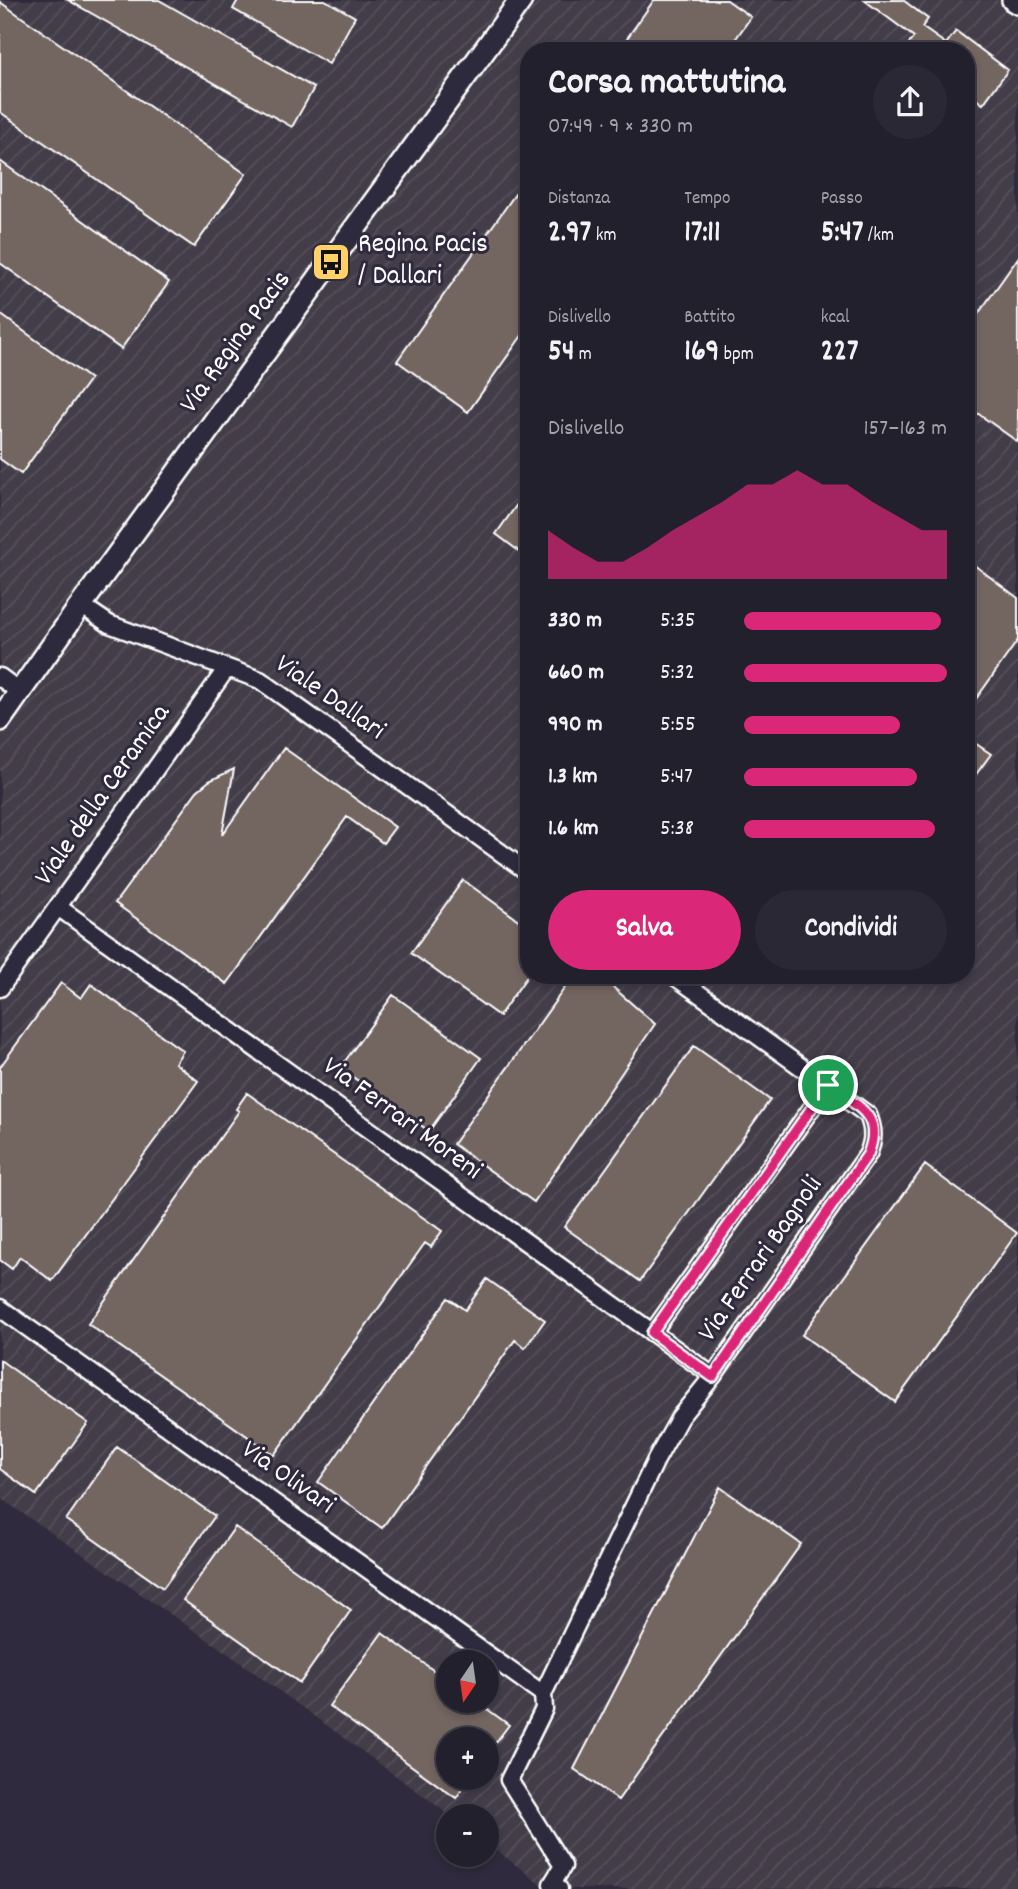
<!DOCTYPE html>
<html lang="it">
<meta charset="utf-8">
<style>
body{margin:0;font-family:Dekko,sans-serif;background:#2b2836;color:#f1f3f6;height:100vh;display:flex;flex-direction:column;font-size:26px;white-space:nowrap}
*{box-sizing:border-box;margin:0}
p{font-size:23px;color:#a3a3aa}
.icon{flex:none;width:38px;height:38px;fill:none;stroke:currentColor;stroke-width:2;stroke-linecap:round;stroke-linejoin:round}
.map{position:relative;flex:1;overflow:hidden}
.side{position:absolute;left:520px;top:42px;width:455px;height:942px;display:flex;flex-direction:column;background:#23202e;border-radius:28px;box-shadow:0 4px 10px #0003,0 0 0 2px #403e4a}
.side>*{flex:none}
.needle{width:46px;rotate:193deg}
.controls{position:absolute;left:436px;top:1650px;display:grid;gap:14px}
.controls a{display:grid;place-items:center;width:63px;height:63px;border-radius:50%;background:#23202e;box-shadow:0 4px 10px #0003,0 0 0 2px #403e4a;font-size:35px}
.pin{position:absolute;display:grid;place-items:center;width:60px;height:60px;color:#fff;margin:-30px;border:4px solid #fff;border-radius:50%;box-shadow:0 2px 7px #0007}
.round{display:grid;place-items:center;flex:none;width:74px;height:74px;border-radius:37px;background:#2b2836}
.head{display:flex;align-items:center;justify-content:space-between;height:119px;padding:0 28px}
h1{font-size:38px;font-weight:800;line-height:52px}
.figures{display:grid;grid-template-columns:repeat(3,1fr);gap:10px;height:119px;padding:7px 28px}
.figures div{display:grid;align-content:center}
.figures b{font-size:30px;font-weight:800}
.figures small{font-size:19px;font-weight:400}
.figures p{font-size:19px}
.chart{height:196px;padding:14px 28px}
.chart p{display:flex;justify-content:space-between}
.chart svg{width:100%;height:126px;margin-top:7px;fill:#db2777;opacity:.7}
.action{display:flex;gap:14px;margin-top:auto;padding:14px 28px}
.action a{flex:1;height:80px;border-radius:42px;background:#db2777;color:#fff;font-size:28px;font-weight:800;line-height:80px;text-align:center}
.action a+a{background:#2b2836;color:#f1f3f6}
ul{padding:0 28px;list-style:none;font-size:23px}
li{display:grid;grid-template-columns:112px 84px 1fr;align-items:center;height:52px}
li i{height:18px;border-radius:9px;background:#db2777}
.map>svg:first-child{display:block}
</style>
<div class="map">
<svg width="1018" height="1889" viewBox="0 0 1018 1889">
<defs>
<pattern id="industrial-furrows" width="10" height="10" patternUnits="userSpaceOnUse" patternTransform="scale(1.75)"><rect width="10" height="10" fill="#433c48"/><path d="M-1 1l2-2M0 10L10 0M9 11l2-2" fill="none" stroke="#56505a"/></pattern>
</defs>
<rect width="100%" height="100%" fill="#2f2a3d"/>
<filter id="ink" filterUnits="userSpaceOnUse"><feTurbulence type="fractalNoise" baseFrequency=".0143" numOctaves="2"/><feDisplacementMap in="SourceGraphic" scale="14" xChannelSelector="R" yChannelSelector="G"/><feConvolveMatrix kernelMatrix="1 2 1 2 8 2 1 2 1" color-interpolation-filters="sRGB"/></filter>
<g filter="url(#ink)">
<!-- industrial -->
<path fill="url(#industrial-furrows)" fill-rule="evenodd" d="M 0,0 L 1018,0 L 1018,1889 L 547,1889 L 487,1843 L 486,1816 L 451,1816 L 230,1655 L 0,1498 ZM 528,51 L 966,51 L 966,975 L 528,975 ZM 448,1662 L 486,1662 L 486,1701 L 448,1701 ZM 448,1740 L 486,1740 L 486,1778 L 448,1778 Z"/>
<!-- building -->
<path fill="#736561" stroke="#fff" stroke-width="2" d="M 68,0 L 159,0 L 314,88 L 292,127 Z
M 238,0 L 325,0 L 355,17 L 329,64 L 233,9 Z
M 654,0 L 727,0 L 751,17 L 727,51 L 618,51 Z
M 864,0 L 903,0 L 928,19 L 922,27 L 946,44 L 956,31 L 1008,70 L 983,104 L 966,92 L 966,89 L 971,83 L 966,79 L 966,51 L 903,51 L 914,37 Z
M 0,2 L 246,174 L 194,247 L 0,112 Z
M 0,161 L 169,282 L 121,349 L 0,263 Z
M 528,176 L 528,327 L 468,412 L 397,361 Z
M 1018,258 L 1018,442 L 966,405 L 966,331 Z
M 0,314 L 90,379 L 21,474 L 0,459 Z
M 528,489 L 528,558 L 496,534 Z
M 966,559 L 1018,598 L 1018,640 L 966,713 Z
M 966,737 L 991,754 L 966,788 Z
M 284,748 L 395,827 L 383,843 L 347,817 L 227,984 L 115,903 L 197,791 L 209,781 L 234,769 L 222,835 Z
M 463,880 L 528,927 L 528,975 L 499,1016 L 411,953 Z
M 574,975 L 599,975 L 655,1024 L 534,1202 L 453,1144 Z
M 61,983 L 81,998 L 91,984 L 183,1051 L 175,1063 L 198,1081 L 52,1281 L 20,1257 L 12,1269 L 0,1260 L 0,1067 Z
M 393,995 L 481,1058 L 429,1131 L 340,1068 Z
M 694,1046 L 770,1100 L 640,1281 L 564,1227 Z
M 247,1093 L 442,1231 L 431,1247 L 425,1243 L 274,1455 L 88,1324 L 239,1111 L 236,1109 Z
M 925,1165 L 1017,1233 L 895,1402 L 802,1335 Z
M 487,1279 L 545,1320 L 525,1348 L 515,1340 L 382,1528 L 318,1482 L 448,1298 L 465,1310 Z
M 0,1360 L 88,1423 L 36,1495 L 0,1469 Z
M 117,1447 L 215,1516 L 163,1588 L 66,1520 Z
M 720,1487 L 801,1544 L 618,1800 L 574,1769 Z
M 235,1527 L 351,1610 L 300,1683 L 183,1600 Z
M 382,1633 L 448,1681 L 448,1701 L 476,1701 L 509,1725 L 486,1755 L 486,1740 L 448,1740 L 448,1778 L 470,1778 L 456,1798 L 329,1706 Z"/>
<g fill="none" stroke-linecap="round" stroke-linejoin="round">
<defs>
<path id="minor" d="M 81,605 L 109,624 L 260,680 L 528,872
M 0,677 L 20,692
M 58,907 L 713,1376
M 0,988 L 227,668
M 0,1308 L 543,1694
M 652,1333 L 828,1085
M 559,1889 L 552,1884 L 563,1866 L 509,1780 L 544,1709 L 543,1694 L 656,1460 L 680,1417 L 713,1376 L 868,1154 C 874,1139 874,1130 868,1115 L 673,975"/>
<path id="tertiary" d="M 1013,0 L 1018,3
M 0,720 L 81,605 L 521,0"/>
</defs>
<!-- minor casing -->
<use href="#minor" stroke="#fff" stroke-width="21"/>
<!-- tertiary casing -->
<use href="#tertiary" stroke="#fff" stroke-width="26"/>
<!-- minor -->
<use href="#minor" stroke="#2f2a3d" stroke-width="16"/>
<!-- tertiary -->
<use href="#tertiary" stroke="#2f2a3d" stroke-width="21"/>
</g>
</g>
<g fill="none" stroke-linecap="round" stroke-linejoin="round" filter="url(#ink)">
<defs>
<path id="route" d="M 828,1085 C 856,1106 884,1114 868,1154 L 713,1377 L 652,1333 Z"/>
</defs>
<!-- route casing -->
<use href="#route" stroke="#fff" stroke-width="14"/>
<!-- route -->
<use href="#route" stroke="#db2777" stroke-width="9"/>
</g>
<!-- icons -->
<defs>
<symbol id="bus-square" viewBox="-11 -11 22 22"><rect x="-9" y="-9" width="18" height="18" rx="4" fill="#ffd166" stroke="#2f2a3d"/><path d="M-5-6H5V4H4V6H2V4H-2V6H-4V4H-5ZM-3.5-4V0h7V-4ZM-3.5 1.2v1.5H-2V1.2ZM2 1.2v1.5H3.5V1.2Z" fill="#111"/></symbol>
</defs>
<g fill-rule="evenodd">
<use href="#bus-square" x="309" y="240" width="44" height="44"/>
</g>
<g text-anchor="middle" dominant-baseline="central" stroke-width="6" stroke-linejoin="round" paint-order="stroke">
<!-- poi labels -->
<g font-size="28" fill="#fff" stroke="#2f2a3d" text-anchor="start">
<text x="358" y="246">Regina Pacis<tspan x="358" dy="32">/ Dallari</tspan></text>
</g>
<!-- street labels -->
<g font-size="28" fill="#fff" stroke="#2f2a3d">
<text transform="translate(237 343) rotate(-54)">Via Regina Pacis</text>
<text transform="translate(329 699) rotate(35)">Viale Dallari</text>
<text transform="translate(104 796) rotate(-55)">Viale della Ceramica</text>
<text transform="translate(401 1120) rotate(36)">Via Ferrari Moreni</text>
<text transform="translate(762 1260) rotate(-55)">Via Ferrari Bagnoli</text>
<text transform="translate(287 1479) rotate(35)">Via Olivari</text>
</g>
</g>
</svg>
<div class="controls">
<a><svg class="needle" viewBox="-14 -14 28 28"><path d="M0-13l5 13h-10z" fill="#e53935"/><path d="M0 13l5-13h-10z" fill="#a3a3aa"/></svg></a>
<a>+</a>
<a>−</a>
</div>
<div class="pin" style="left:828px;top:1085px;background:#1e9e55"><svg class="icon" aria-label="arrive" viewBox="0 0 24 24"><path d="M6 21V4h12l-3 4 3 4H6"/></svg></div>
<section class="side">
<div class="head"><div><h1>Corsa mattutina</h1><p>07:49 · 9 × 330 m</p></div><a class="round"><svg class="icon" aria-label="share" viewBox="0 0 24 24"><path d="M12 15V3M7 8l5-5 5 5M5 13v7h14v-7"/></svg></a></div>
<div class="figures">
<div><p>Distanza</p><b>2.97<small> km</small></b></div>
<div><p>Tempo</p><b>17:11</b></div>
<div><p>Passo</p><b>5:47<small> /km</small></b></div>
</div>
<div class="figures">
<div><p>Dislivello</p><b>54<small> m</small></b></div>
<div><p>Battito</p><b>169<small> bpm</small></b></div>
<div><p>kcal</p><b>227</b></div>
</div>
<div class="chart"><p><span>Dislivello</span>157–163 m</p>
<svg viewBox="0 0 160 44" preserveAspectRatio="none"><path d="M0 44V27L10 33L20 38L30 38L40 33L50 27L60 22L70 17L80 11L90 11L100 6L110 11L120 11L130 17L140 22L150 27L160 27V44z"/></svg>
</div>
<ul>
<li><b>330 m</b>5:35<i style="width:97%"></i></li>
<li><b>660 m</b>5:32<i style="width:100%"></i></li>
<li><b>990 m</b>5:55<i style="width:77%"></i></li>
<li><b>1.3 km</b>5:47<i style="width:85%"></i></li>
<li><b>1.6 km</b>5:38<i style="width:94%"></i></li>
</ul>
<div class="action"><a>Salva</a><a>Condividi</a></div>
</section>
</div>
